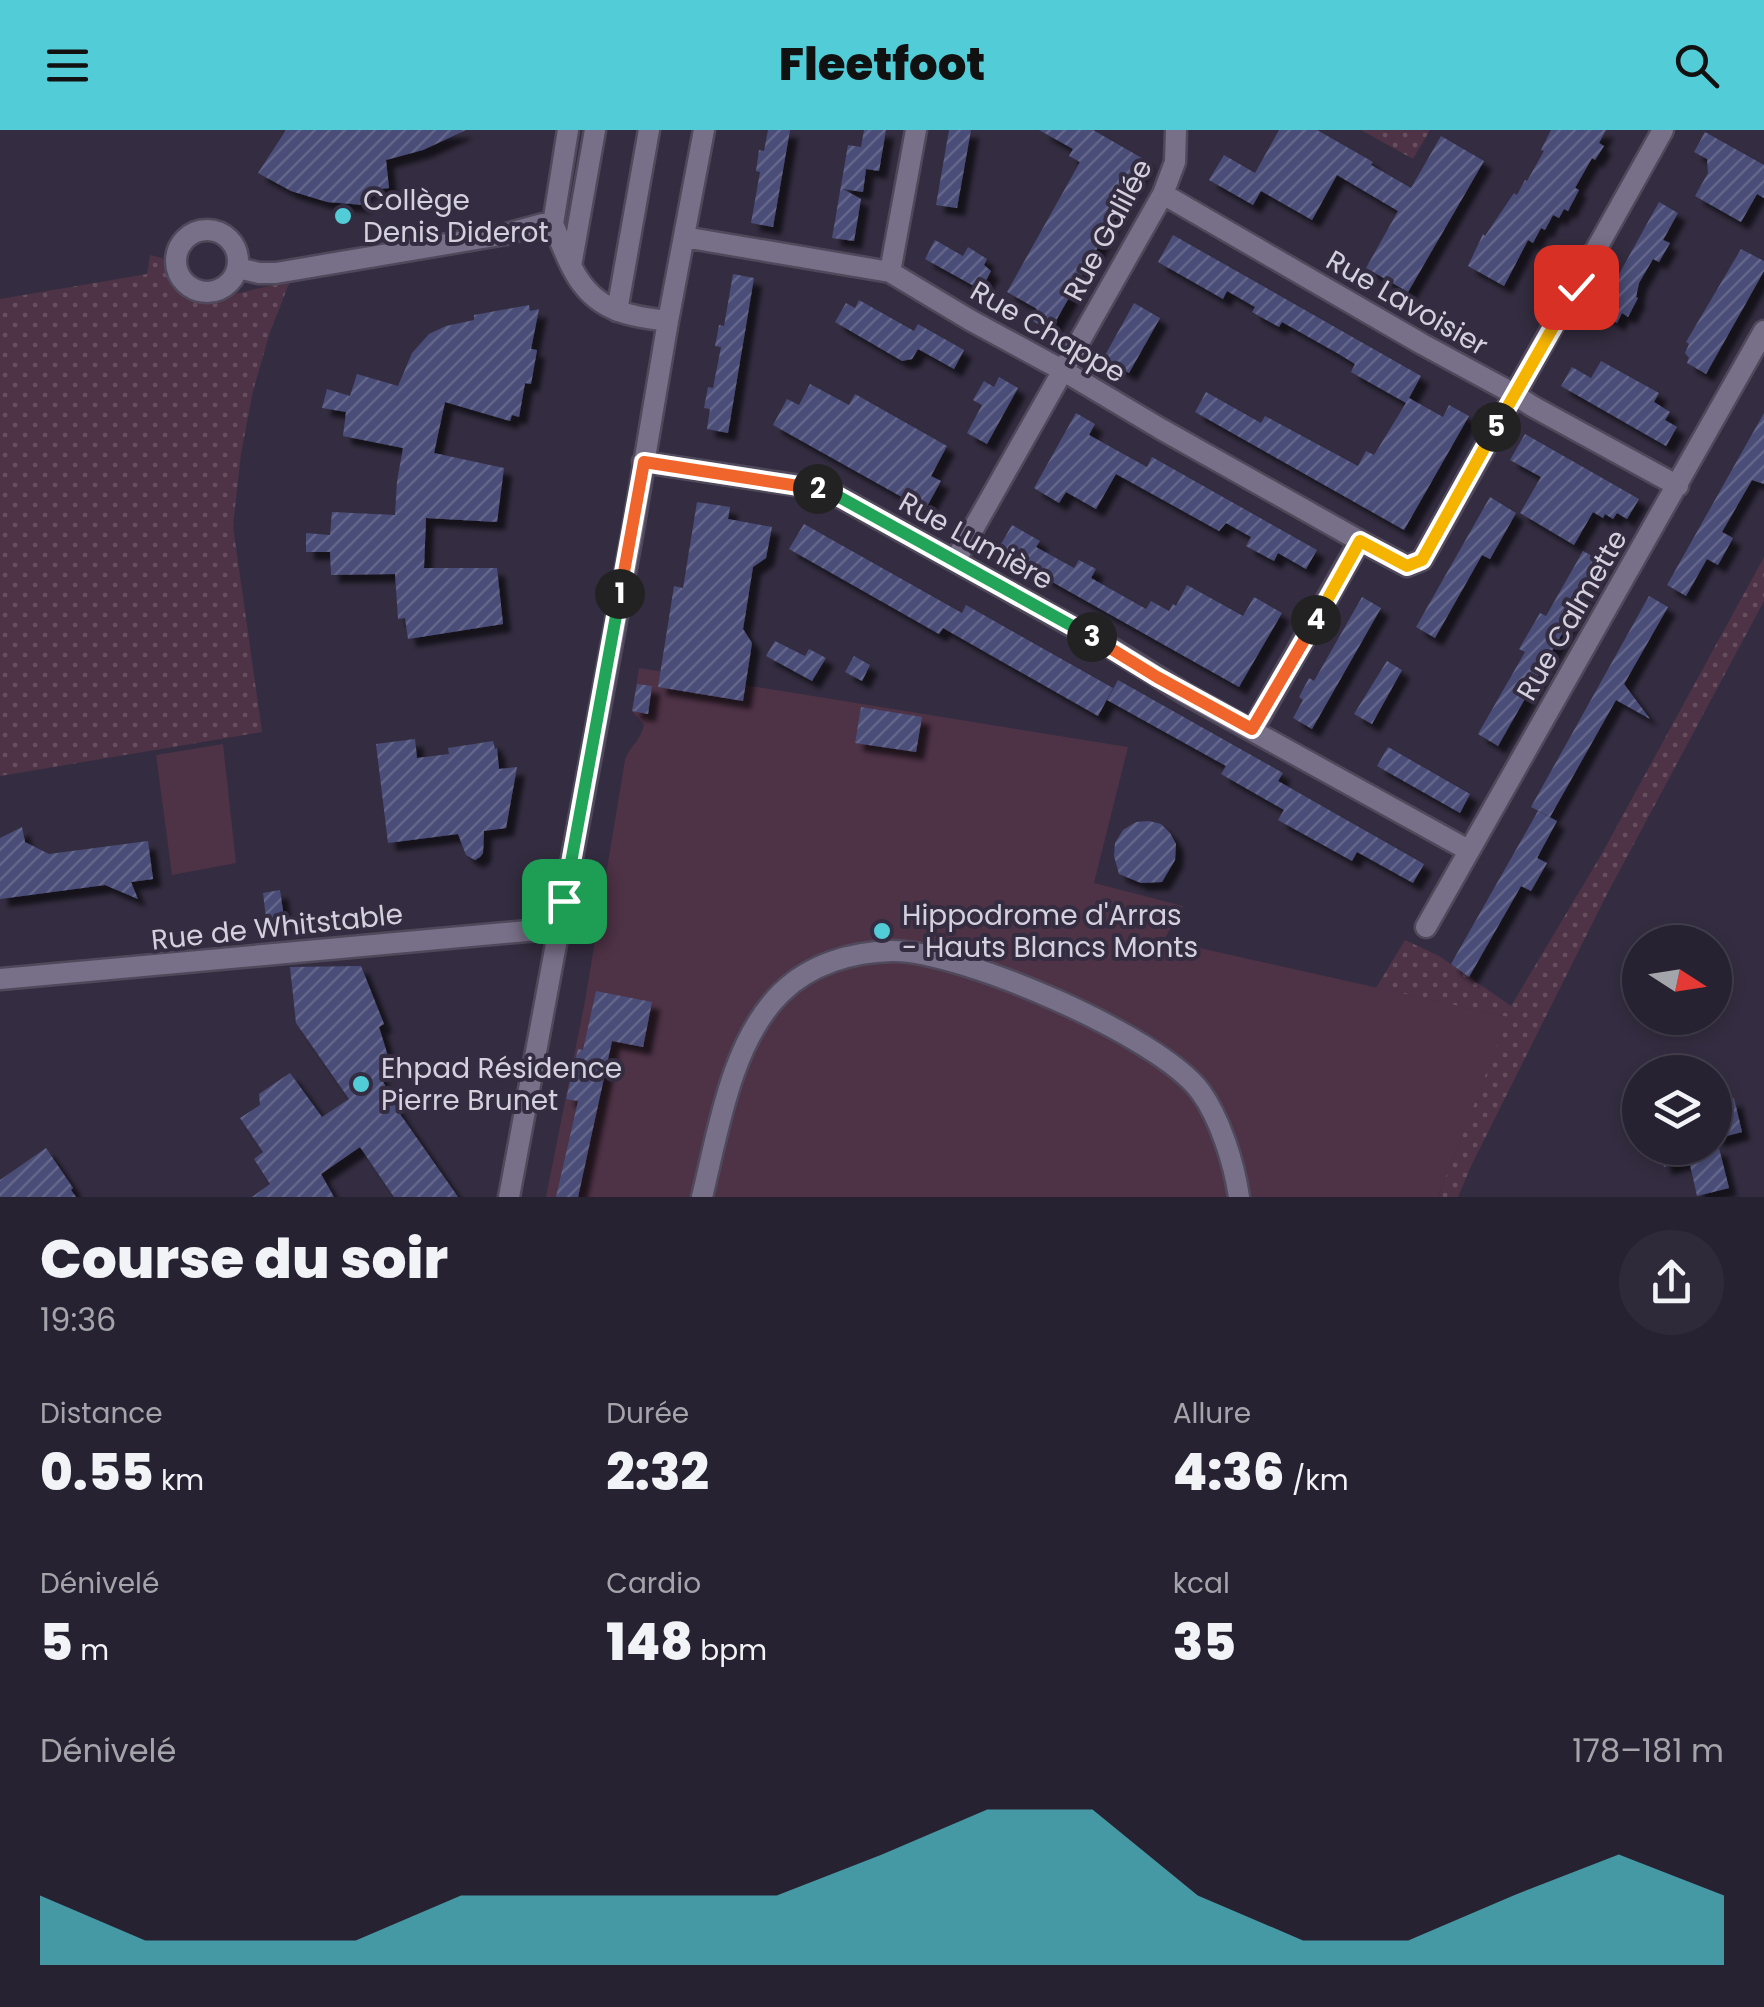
<!DOCTYPE html>
<html lang="fr">
<meta charset="utf-8">
<style>
body{margin:0;font-family:Poppins,sans-serif;background:#2f2a39;color:#f1f3f6;height:100vh;display:flex;flex-direction:column;font-size:38px;white-space:nowrap}
*{box-sizing:border-box;margin:0}
p{font-size:32px;color:#a4a4ab}
.icon{flex:none;width:55px;height:55px;fill:none;stroke:currentColor;stroke-width:2;stroke-linecap:round;stroke-linejoin:round}
.map{position:relative;height:1067px;overflow:hidden}
.side{display:flex;flex-direction:column;background:#272231;flex:1}
.side>*{flex:none}
.needle{width:65px;rotate:102deg}
.controls{position:absolute;left:1622px;top:795px;display:grid;gap:20px}
.controls a{display:grid;place-items:center;width:110px;height:110px;border-radius:50%;background:#272231;box-shadow:0 5px 15px #0003,0 0 0 2px #433f4d;font-size:50px}
.pin{position:absolute;display:grid;place-items:center;width:85px;height:85px;color:#fff;margin:-42px;border-radius:20px;box-shadow:0 5px 15px #0006}
.km{position:absolute;width:50px;height:50px;margin:-25px;border-radius:50%;background:#222;color:#fff;font-size:28px;line-height:50px;text-align:center}
.round{display:grid;place-items:center;flex:none;width:105px;height:105px;border-radius:52px;background:#2f2a39}
.head{display:flex;align-items:center;justify-content:space-between;height:170px;padding:0 40px}
h1{font-size:55px;font-weight:800;line-height:75px}
.stats{display:grid;grid-template-columns:repeat(3,1fr);gap:15px;height:170px;padding:10px 40px}
.stats div{display:grid;align-content:center}
.stats b{font-size:50px;font-weight:800}
.stats small{font-size:28px;font-weight:400}
.stats p{font-size:28px}
.chart{height:280px;padding:20px 40px}
.chart p{display:flex;justify-content:space-between}
.chart svg{width:100%;height:180px;margin-top:10px;fill:#52ccd6;opacity:.7}
header{display:flex;justify-content:space-between;align-items:center;height:130px;padding:0 40px;background:#52ccd6;color:#111;font-size:45px;font-weight:800}
.map>svg:first-child{display:block}
</style>
<header><svg class="icon" aria-label="menu" viewBox="0 0 24 24"><path d="M4 6h16M4 12h16M4 18h16"/></svg>Fleetfoot<svg class="icon" aria-label="search" viewBox="0 0 24 24"><circle cx="10" cy="10" r="6"/><path d="M15 15l6 6"/></svg></header>
<div class="map">
<svg width="1764" height="1067" viewBox="0 0 1764 1067">
<defs>
<pattern id="grass-dots" width="8" height="8" patternUnits="userSpaceOnUse" patternTransform="scale(2.5)"><rect width="8" height="8" fill="#4e3246"/><path d="M2 2h.1M6 6h.1" fill="none" stroke="#674f60" stroke-width="1.8" stroke-linecap="round"/></pattern>
<pattern id="building-hatch" width="6" height="6" patternUnits="userSpaceOnUse" patternTransform="scale(2.5)"><rect width="6" height="6" fill="#4a4d77"/><path d="M-1 1l2-2M0 6l6-6M5 7l2-2" fill="none" stroke="#63668a"/></pattern>
<filter id="shadow"><feDropShadow dx="8" dy="8" stdDeviation="2.5" flood-color="#0009"/></filter>
</defs>
<rect width="100%" height="100%" fill="#342d41"/>
<!-- grass -->
<path fill="url(#grass-dots)" d="M 1361,0 L 1430,0 L 1413,29 Z
M 150,125 L 162,128 L 178,155 L 202,172 L 290,151 L 270,202 L 253,261 L 241,324 L 233,396 L 262,602 L 0,646 L 0,169 L 147,144 Z
M 1764,427 L 1764,471 L 1606,766 L 1472,1034 L 1458,1067 L 1438,1067 L 1507,887 L 1376,858 L 1405,810 L 1439,826 L 1511,876 L 1600,727 Z"/>
<!-- park -->
<path fill="#4e3246" d="M 639,538 L 1128,617 L 1094,753 L 1183,776 L 1164,810 L 1508,887 L 1438,1067 L 546,1067 L 585,871 L 625,630 C 629,617 640,612 644,595 L 632,581 Z
M 223,614 L 236,733 L 172,745 L 156,625 Z"/>
<!-- building -->
<path fill="url(#building-hatch)" filter="url(#shadow)" d="M 286,0 L 466,0 L 423,20 L 386,30 L 389,58 L 364,61 L 364,75 L 327,72 L 291,61 L 258,43 Z
M 768,0 L 790,0 L 773,97 L 751,93 L 760,42 L 756,41 L 759,20 L 764,21 Z
M 864,0 L 886,0 L 879,41 L 866,39 L 863,62 L 843,59 L 861,69 L 854,111 L 832,108 L 848,15 L 861,17 Z
M 949,0 L 971,0 L 957,78 L 936,75 Z
M 1039,0 L 1093,0 L 1147,31 L 1050,201 L 1031,190 L 1037,179 L 1007,162 L 1080,32 L 1069,26 L 1073,19 Z
M 1279,0 L 1317,0 L 1373,32 L 1371,35 L 1411,58 L 1441,6 L 1484,31 L 1408,162 L 1366,138 L 1398,81 L 1337,45 L 1312,90 L 1261,61 L 1253,75 L 1209,50 L 1224,25 L 1255,43 Z
M 1551,0 L 1606,0 L 1599,13 L 1604,16 L 1595,30 L 1592,28 L 1575,58 L 1579,60 L 1568,81 L 1564,79 L 1559,88 L 1553,85 L 1545,100 L 1541,98 L 1533,113 L 1528,110 L 1504,156 L 1468,136 L 1483,104 L 1485,106 L 1514,63 L 1517,65 L 1525,50 L 1527,51 L 1544,21 L 1541,20 Z
M 1705,2 L 1764,35 L 1764,68 L 1757,64 L 1741,92 L 1695,66 L 1708,43 L 1707,29 L 1694,22 Z
M 1659,72 L 1678,83 L 1663,110 L 1670,113 L 1659,132 L 1653,129 L 1643,146 L 1639,153 L 1636,167 L 1638,168 L 1628,187 L 1622,183 L 1617,193 L 1598,182 Z
M 1173,105 L 1421,246 L 1409,268 L 1443,287 L 1449,275 L 1469,286 L 1404,400 L 1195,282 L 1206,262 L 1261,293 L 1265,286 L 1358,336 L 1366,321 L 1374,325 L 1406,273 L 1351,242 L 1355,234 L 1337,223 L 1282,192 L 1279,197 L 1252,182 L 1255,177 L 1227,161 L 1223,169 L 1158,132 Z
M 935,110 L 963,126 L 968,117 L 987,129 L 984,135 L 991,141 L 981,160 L 925,129 Z
M 1741,119 L 1764,131 L 1764,141 L 1706,244 L 1687,233 L 1689,228 L 1685,223 L 1689,214 L 1686,212 Z
M 733,144 L 754,148 L 728,303 L 707,299 L 710,279 L 704,278 L 708,257 L 713,258 L 721,217 L 715,216 L 717,206 L 719,195 L 724,196 Z
M 859,170 L 914,201 L 918,194 L 964,220 L 954,239 L 918,219 L 912,229 L 902,231 L 835,192 L 846,173 L 855,178 Z
M 1134,173 L 1160,188 L 1129,243 L 1103,229 Z
M 529,175 L 530,181 L 539,179 L 531,219 L 537,220 L 531,254 L 525,253 L 519,287 L 512,285 L 510,291 L 445,272 L 434,323 L 504,338 L 497,392 L 426,388 L 424,438 L 497,438 L 503,494 L 408,509 L 405,488 L 398,489 L 395,444 L 331,445 L 330,422 L 306,422 L 306,403 L 330,405 L 332,382 L 395,385 L 397,351 L 403,318 L 343,306 L 346,282 L 322,278 L 327,259 L 350,266 L 357,244 L 398,256 L 412,223 L 429,204 L 446,196 L 474,190 L 474,185 Z
M 1601,231 L 1659,263 L 1654,272 L 1670,282 L 1665,290 L 1677,297 L 1666,316 L 1561,256 L 1572,237 L 1591,248 Z
M 999,247 L 1018,258 L 987,314 L 967,303 L 982,275 L 973,270 L 984,251 L 994,257 Z
M 810,254 L 849,275 L 855,264 L 947,316 L 931,346 L 941,351 L 925,380 L 773,295 L 787,269 L 799,275 Z
M 1076,283 L 1095,294 L 1089,305 L 1147,337 L 1152,327 L 1317,420 L 1306,439 L 1278,423 L 1274,431 L 1246,416 L 1251,407 L 1226,393 L 1219,401 L 1116,344 L 1096,379 L 1066,362 L 1059,373 L 1034,358 Z
M 1764,283 L 1764,354 L 1752,350 L 1722,402 L 1733,408 L 1718,435 L 1707,429 L 1686,466 L 1667,455 Z
M 1525,304 L 1639,369 L 1627,389 L 1617,383 L 1613,389 L 1605,384 L 1603,388 L 1593,382 L 1574,415 L 1520,383 L 1541,347 L 1510,330 Z
M 1490,367 L 1516,383 L 1490,429 L 1482,425 L 1435,508 L 1416,497 Z
M 697,372 L 730,377 L 728,389 L 772,397 L 766,428 L 753,437 L 746,481 L 743,499 L 752,513 L 743,571 L 658,557 L 674,456 L 683,458 Z
M 804,394 L 962,483 L 966,475 L 1113,558 L 1098,586 L 943,498 L 939,504 L 789,419 Z
M 1012,395 L 1040,411 L 1036,417 L 1074,438 L 1079,430 L 1096,439 L 1091,448 L 1146,479 L 1151,471 L 1169,481 L 1173,474 L 1176,476 L 1187,455 L 1243,486 L 1254,467 L 1282,483 L 1239,557 L 997,421 Z
M 1583,421 L 1603,432 L 1498,616 L 1478,604 L 1525,522 L 1519,519 L 1540,483 L 1546,486 Z
M 1649,466 L 1668,477 L 1624,554 L 1650,589 L 1616,570 L 1550,687 L 1531,677 Z
M 1362,467 L 1381,478 L 1312,599 L 1293,588 L 1303,570 L 1299,567 L 1309,548 L 1314,551 Z
M 775,511 L 805,526 L 809,519 L 826,528 L 812,551 L 766,526 Z
M 854,526 L 870,535 L 862,551 L 845,542 Z
M 1387,531 L 1402,540 L 1372,594 L 1354,584 Z
M 1118,550 L 1283,643 L 1278,651 L 1424,734 L 1413,753 L 1357,722 L 1352,731 L 1278,690 L 1284,680 L 1221,644 L 1226,636 L 1107,570 Z
M 637,554 L 652,556 L 648,584 L 632,581 Z
M 861,577 L 922,587 L 916,622 L 855,613 Z
M 415,609 L 417,628 L 449,624 L 448,618 L 493,611 L 495,619 L 497,618 L 499,639 L 517,637 L 506,698 L 484,701 L 483,723 L 480,727 L 475,730 L 466,725 L 458,704 L 388,713 L 376,614 Z
M 1388,617 L 1470,664 L 1460,683 L 1377,636 Z
M 1538,681 L 1557,691 L 1537,728 L 1547,733 L 1531,761 L 1521,756 L 1469,847 L 1451,834 Z
M 1149,691 L 1161,694 L 1170,703 L 1176,714 L 1175,730 L 1162,752 L 1141,753 L 1119,744 L 1114,726 L 1115,713 L 1123,700 L 1136,692 Z
M 22,697 L 25,712 L 49,724 L 148,711 L 153,749 L 131,752 L 138,769 L 105,755 L 0,769 L 0,708 Z
M 280,760 L 285,794 L 267,797 L 263,763 Z
M 361,836 L 384,894 L 379,897 L 391,936 L 379,944 L 400,984 L 458,1067 L 394,1067 L 360,1017 L 321,1044 L 334,1067 L 252,1067 L 270,1054 L 254,1029 L 263,1022 L 240,988 L 260,975 L 259,964 L 290,943 L 322,987 L 349,969 L 296,893 L 290,837 Z
M 596,861 L 652,872 L 643,917 L 612,911 L 578,1067 L 556,1067 L 578,971 L 566,969 L 578,919 L 583,920 Z
M 1734,968 L 1742,1002 L 1715,1009 L 1715,973 Z
M 46,1018 L 73,1058 L 71,1060 L 76,1067 L 0,1067 L 0,1050 Z
M 1660,1018 L 1719,1018 L 1729,1058 L 1697,1066 L 1689,1030 L 1664,1037 Z"/>
<g fill="none" stroke-linecap="round" stroke-linejoin="round">
<defs>
<path id="minor" d="M 1163,64 L 1422,214 L 1514,264 L 1532,276 L 1678,356
M 553,94 L 568,0
M176 131a31 31 0 1 1 62 0a31 31 0 1 1-62 0Z
M 684,107 L 890,142 L 970,190 L 1062,240 L 1161,299 L 1360,411
M 571,136 L 595,0
M 238,138 L 259,143 L 276,143 L 506,104 L 543,94 L 553,94 C 570,134 580,172 628,184 C 641,188 655,189 668,191
M 890,142 L 916,0
M 617,181 L 649,0
M 643,332 L 814,358 L 834,364 L 1113,519 L 1184,563 L 1468,720
M 955,431 L 1163,64 L 1175,32 L 1176,0
M 1253,599 L 1360,411 L 1407,436 L 1422,430 L 1663,0
M 1426,797 L 1764,201
M 0,849 L 538,800 L 558,801
M 509,1067 L 632,405 L 668,191 L 704,0
M 702,1067 C 718,1002 731,912 781,863 C 810,834 852,822 892,821 C 960,820 1159,906 1200,961 C 1220,988 1234,1033 1239,1067"/>
</defs>
<!-- minor casing -->
<use href="#minor" stroke="#50495b" stroke-width="25"/>
<!-- minor -->
<use href="#minor" stroke="#787088" stroke-width="20"/>
</g>
<g fill="none" stroke-linecap="round" stroke-linejoin="round">
<defs>
<path id="split-1" d="M 564,771 L 620,464"/>
<path id="split-2" d="M 620,464 L 644,332 L 818,359"/>
<path id="split-3" d="M 818,359 L 834,364 L 1092,507"/>
<path id="split-4" d="M 1092,507 L 1157,547 L 1252,599 L 1316,490"/>
<path id="split-5" d="M 1316,490 L 1360,411 L 1407,436 L 1422,430 L 1496,297"/>
<path id="split-6" d="M 1496,297 L 1576,157"/>
</defs>
<!-- split-1 casing -->
<use href="#split-1" stroke="#fff" stroke-width="20"/>
<!-- split-2 casing -->
<use href="#split-2" stroke="#fff" stroke-width="20"/>
<!-- split-3 casing -->
<use href="#split-3" stroke="#fff" stroke-width="20"/>
<!-- split-4 casing -->
<use href="#split-4" stroke="#fff" stroke-width="20"/>
<!-- split-5 casing -->
<use href="#split-5" stroke="#fff" stroke-width="20"/>
<!-- split-6 casing -->
<use href="#split-6" stroke="#fff" stroke-width="20"/>
<!-- split-1 -->
<use href="#split-1" stroke="#22a559" stroke-width="12"/>
<!-- split-2 -->
<use href="#split-2" stroke="#f0652b" stroke-width="12"/>
<!-- split-3 -->
<use href="#split-3" stroke="#22a559" stroke-width="12"/>
<!-- split-4 -->
<use href="#split-4" stroke="#f0652b" stroke-width="12"/>
<!-- split-5 -->
<use href="#split-5" stroke="#f5b400" stroke-width="12"/>
<!-- split-6 -->
<use href="#split-6" stroke="#f5b400" stroke-width="12"/>
</g>
<!-- markers -->
<g fill="#52ccd6" stroke="#342d41" stroke-width="4">
<circle cx="343" cy="86" r="10"/>
<circle cx="882" cy="801" r="10"/>
<circle cx="361" cy="954" r="10"/>
</g>
<g text-anchor="middle" dominant-baseline="central" stroke-width="8" stroke-linejoin="round" paint-order="stroke">
<!-- poi labels -->
<g font-size="28" fill="#d4d0dd" stroke="#342d41" text-anchor="start">
<text x="363" y="70">Collège<tspan x="363" dy="32">Denis Diderot</tspan></text>
<text x="902" y="785">Hippodrome d'Arras<tspan x="902" dy="32">- Hauts Blancs Monts</tspan></text>
<text x="381" y="938">Ehpad Résidence<tspan x="381" dy="32">Pierre Brunet</tspan></text>
</g>
<!-- street labels -->
<g font-size="28" fill="#d4d0dd" stroke="#342d41">
<text transform="translate(1108 100) rotate(-62)">Rue Galilée</text>
<text transform="translate(1407 173) rotate(30)">Rue Lavoisier</text>
<text transform="translate(1048 202) rotate(30)">Rue Chappe</text>
<text transform="translate(976 411) rotate(29)">Rue Lumière</text>
<text transform="translate(1572 485) rotate(-60)">Rue Calmette</text>
<text transform="translate(277 797) rotate(-6)">Rue de Whitstable</text>
</g>
</g>
</svg>
<div class="controls">
<a><svg class="needle" viewBox="-14 -14 28 28"><path d="M0-13l5 13h-10z" fill="#e53935"/><path d="M0 13l5-13h-10z" fill="#a4a4ab"/></svg></a>
<a><svg class="icon" aria-label="layers" viewBox="0 0 24 24"><path d="M12 4l9 5-9 5-9-5zM3 14l9 5 9-5"/></svg></a>
</div>
<div class="pin" style="left:564px;top:771px;background:#1e9e55"><svg class="icon" aria-label="arrive" viewBox="0 0 24 24"><path d="M6 21V4h12l-3 4 3 4H6"/></svg></div>
<div class="pin" style="left:1576px;top:157px;background:#d93025"><svg class="icon" aria-label="check" viewBox="0 0 24 24"><path d="M5 12l5 5 9-10"/></svg></div>
<b class="km" style="left:620px;top:464px">1</b>
<b class="km" style="left:818px;top:359px">2</b>
<b class="km" style="left:1092px;top:507px">3</b>
<b class="km" style="left:1316px;top:490px">4</b>
<b class="km" style="left:1496px;top:297px">5</b>
</div>
<section class="side">
<div class="head"><div><h1>Course du soir</h1><p>19:36</p></div><a class="round"><svg class="icon" aria-label="share" viewBox="0 0 24 24"><path d="M12 15V3M7 8l5-5 5 5M5 13v7h14v-7"/></svg></a></div>
<div class="stats">
<div><p>Distance</p><b>0.55<small> km</small></b></div>
<div><p>Durée</p><b>2:32</b></div>
<div><p>Allure</p><b>4:36<small> /km</small></b></div>
</div>
<div class="stats">
<div><p>Dénivelé</p><b>5<small> m</small></b></div>
<div><p>Cardio</p><b>148<small> bpm</small></b></div>
<div><p>kcal</p><b>35</b></div>
</div>
<div class="chart"><p><span>Dénivelé</span>178–181 m</p>
<svg viewBox="0 0 160 44" preserveAspectRatio="none"><path d="M0 44V27L10 38L20 38L30 38L40 27L50 27L60 27L70 27L80 17L90 6L100 6L110 27L120 38L130 38L140 27L150 17L160 27V44z"/></svg>
</div>
</section>
